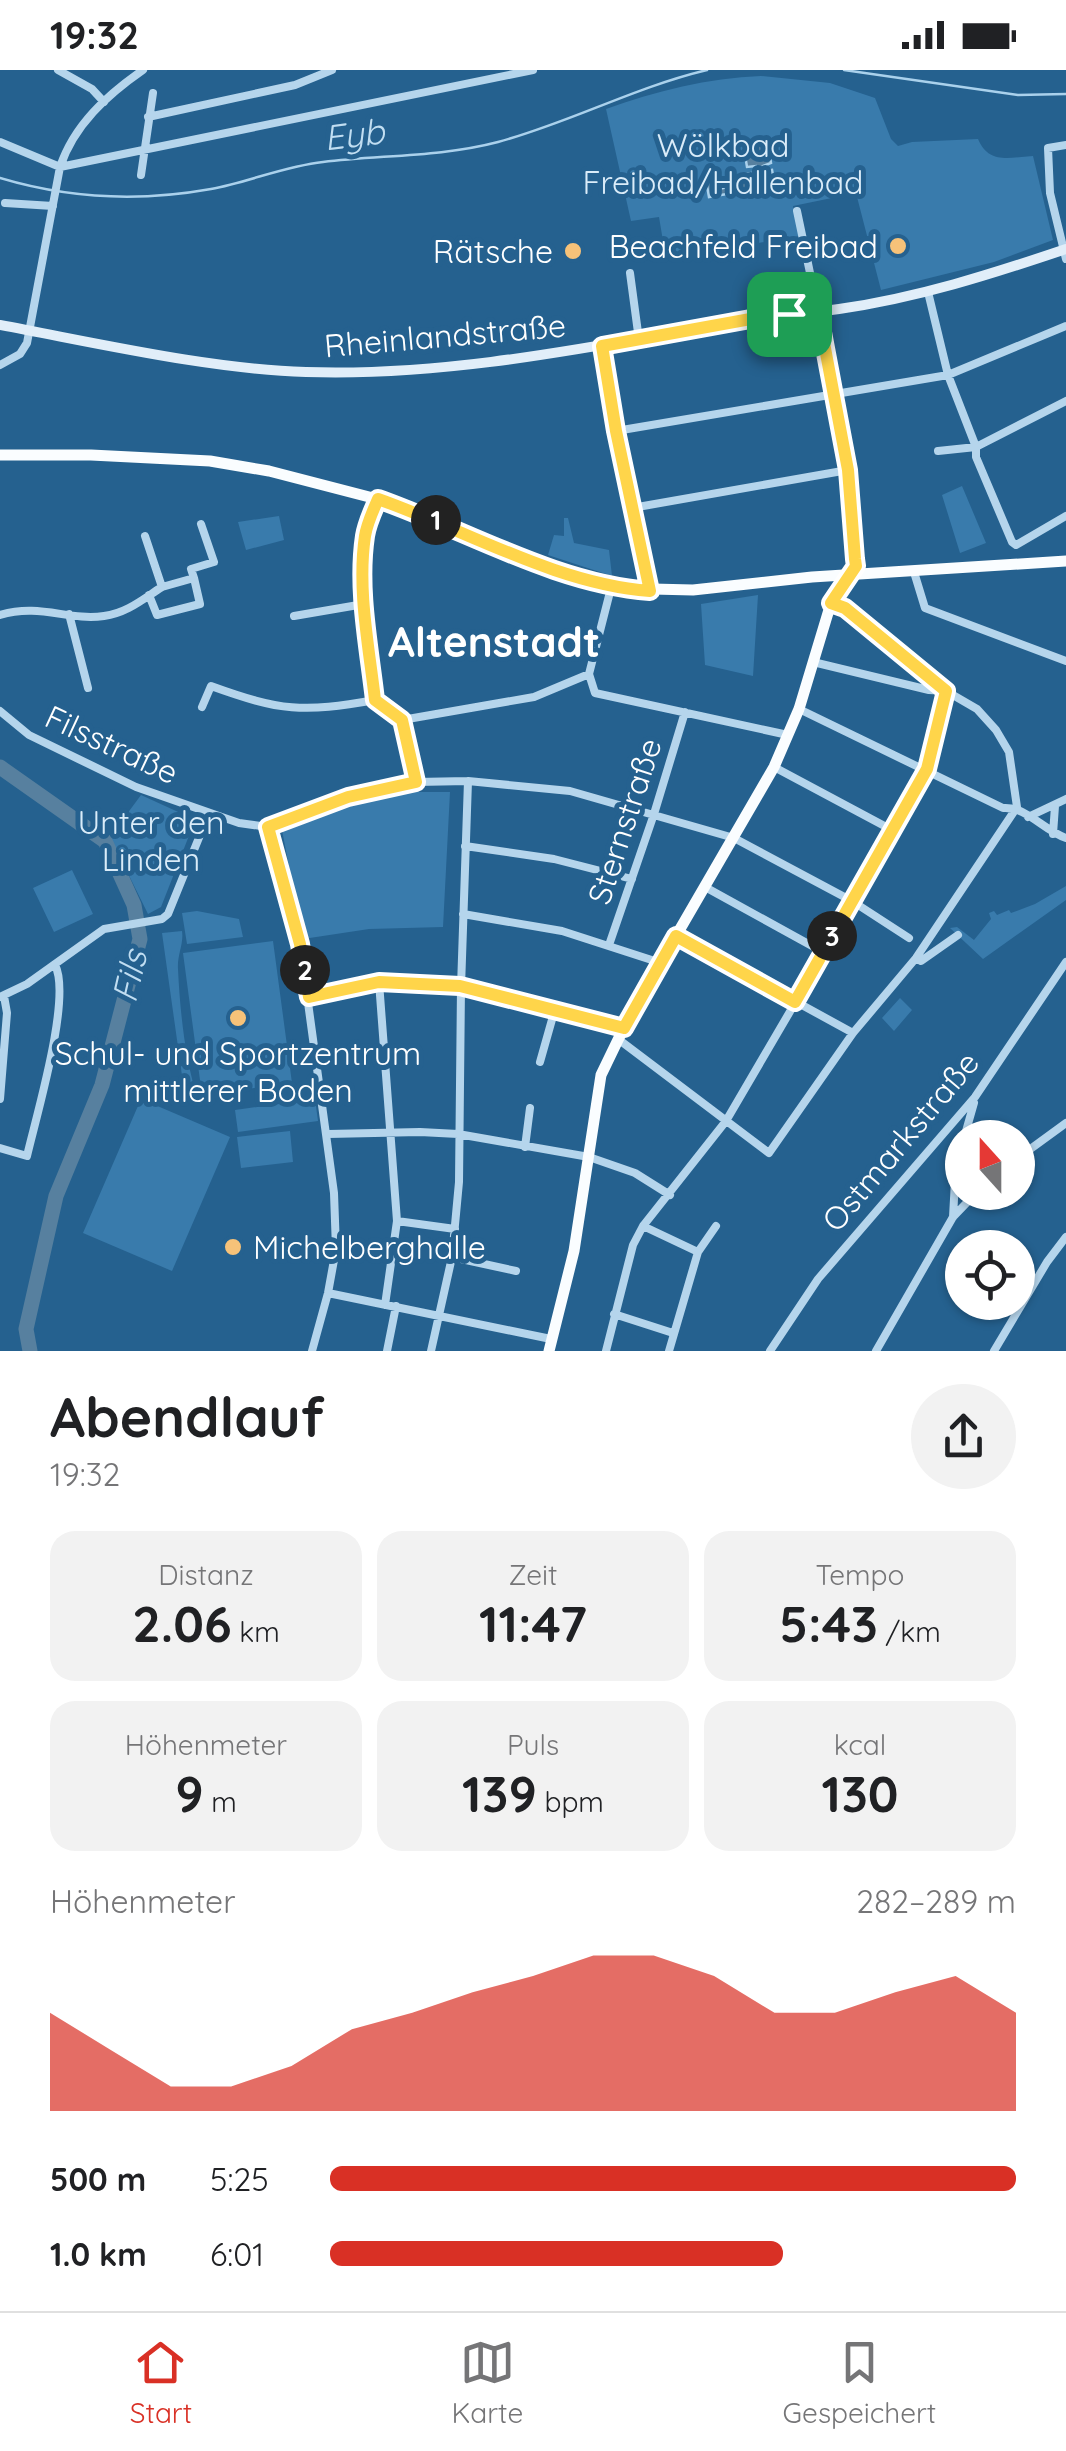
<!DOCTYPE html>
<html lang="de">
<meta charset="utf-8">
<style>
body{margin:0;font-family:Quicksand,sans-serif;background:#f2f2f2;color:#202124;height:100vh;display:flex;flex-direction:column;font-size:38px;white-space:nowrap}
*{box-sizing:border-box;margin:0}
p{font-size:32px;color:#757577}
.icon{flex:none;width:55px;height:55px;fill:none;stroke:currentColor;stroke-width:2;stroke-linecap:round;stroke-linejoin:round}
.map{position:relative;height:1281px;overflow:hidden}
.panel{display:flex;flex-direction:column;background:#fff;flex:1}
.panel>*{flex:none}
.needle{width:65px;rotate:339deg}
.controls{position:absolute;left:945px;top:1050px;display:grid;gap:20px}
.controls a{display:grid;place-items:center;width:90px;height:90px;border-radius:50%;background:#fff;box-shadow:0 2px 8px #0004;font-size:50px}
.pin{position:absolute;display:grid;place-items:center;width:85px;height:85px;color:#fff;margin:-42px;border-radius:20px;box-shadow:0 5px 15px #0006}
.km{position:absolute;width:50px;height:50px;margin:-25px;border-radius:50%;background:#222;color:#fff;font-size:28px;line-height:50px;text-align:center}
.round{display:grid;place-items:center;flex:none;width:105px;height:105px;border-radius:52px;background:#f2f2f2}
.head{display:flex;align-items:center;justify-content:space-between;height:170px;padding:0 50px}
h1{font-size:55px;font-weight:800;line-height:75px}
.figures{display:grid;grid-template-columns:repeat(3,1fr);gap:15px;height:170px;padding:10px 50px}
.figures div{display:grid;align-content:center;border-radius:25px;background:#f2f2f2;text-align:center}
.figures b{font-size:50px;font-weight:800}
.figures small{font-size:28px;font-weight:400}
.figures p{font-size:28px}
.chart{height:280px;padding:20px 50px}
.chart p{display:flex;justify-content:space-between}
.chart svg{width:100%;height:180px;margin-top:10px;fill:#d93025;opacity:.7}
ul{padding:0 50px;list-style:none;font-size:32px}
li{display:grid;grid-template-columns:160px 120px 1fr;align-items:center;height:75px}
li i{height:25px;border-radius:12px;background:#d93025}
.status{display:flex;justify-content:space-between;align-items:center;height:70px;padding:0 50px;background:#fff;direction:ltr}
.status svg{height:28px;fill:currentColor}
.tabs{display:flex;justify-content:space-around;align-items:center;height:140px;border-top:2px solid #e0e0e0;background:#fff;font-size:28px;color:#757577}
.tabs a{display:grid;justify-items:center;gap:5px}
.tabs .active{color:#d93025}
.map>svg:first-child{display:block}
</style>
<div class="status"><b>19:32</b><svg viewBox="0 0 49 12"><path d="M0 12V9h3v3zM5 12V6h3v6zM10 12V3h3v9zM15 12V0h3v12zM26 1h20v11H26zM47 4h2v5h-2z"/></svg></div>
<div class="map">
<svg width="1066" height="1281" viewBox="0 0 1066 1281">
<rect width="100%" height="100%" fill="#25618f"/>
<!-- green -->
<path fill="#397bac" d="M 761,6 L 830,13 L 875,28 L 891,69 L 898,76 L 912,72 L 978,69 C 989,95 1010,87 1033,86 L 1053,170 L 994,192 L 881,220 L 856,123 L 793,136 L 799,166 L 666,189 L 659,147 L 631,151 L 606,39 C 656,21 708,8 761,6 Z
M 962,416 L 986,473 L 960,483 L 942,425 Z
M 279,446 L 284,470 L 246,480 L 238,452 Z
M 564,448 L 568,448 L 574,473 L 609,480 L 612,506 L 548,485 L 554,465 L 564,466 Z
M 758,525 L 753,606 L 705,595 L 701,534 Z
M 412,722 L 450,722 L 443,857 L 369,859 L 303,869 L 282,760 L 352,735 Z
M 141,725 L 187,746 L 194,753 L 161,837 L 148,844 L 110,767 Z
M 72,800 L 93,844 L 54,862 L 33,818 Z
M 1066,816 L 1066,830 L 983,889 L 950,858 L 957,857 L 974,870 L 991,849 L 989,843 L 994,841 L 997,845 L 1009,840 L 1011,843 L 1035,834 Z
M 197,841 L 239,849 L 243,867 L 187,874 L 182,843 Z
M 182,861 C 184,874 177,885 178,899 C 180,941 185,990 198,1030 L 186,1034 L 162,863 Z
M 273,871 L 292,1013 L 202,1025 L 183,883 Z
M 900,928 L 912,940 L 894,961 L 882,948 Z
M 141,1029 L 230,1067 L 172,1201 L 83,1163 Z
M 315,1029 L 318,1051 L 238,1062 L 235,1040 Z
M 290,1061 L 293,1092 L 241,1098 L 237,1067 Z"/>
<!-- water -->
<path fill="#57809f" stroke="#aad1ec" stroke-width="2.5" d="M 767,68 L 771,93 L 763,96 L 764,101 L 772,100 L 775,116 L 709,127 L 706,110 L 721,108 L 723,118 L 740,115 L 739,105 L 758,102 L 756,96 L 747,97 L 743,73 Z"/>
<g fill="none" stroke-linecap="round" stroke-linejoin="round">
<!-- stream -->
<path stroke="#aad1ec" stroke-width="2.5" d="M 844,0 L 1018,25 L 1066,24
M 0,108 C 70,129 139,132 211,119 C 249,112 285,96 323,92 C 380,85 441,87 498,72 C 569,53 635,17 707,0"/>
<!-- river -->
<path stroke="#57809f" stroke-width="15" d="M 0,697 L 105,771 L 134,835 L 140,869 L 102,1015 L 56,1126 L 26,1259 L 30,1281"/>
<!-- street -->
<path stroke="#b5d5ec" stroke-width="8" d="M 58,0 L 92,19 L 104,32
M 148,47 L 295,15 L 332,0
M 0,72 L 60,97 L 533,0
M 1066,75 L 1048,78 L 1050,123 L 1066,189
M 141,105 L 153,23
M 5,133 L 53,136
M 797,141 L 818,241
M 630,203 L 639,270
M 928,222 L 948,305 L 976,377 L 976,387 L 1012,472 L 1016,475 L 1066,446
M 602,276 L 616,361 L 650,521
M 0,295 L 20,284 L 27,273 L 60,97 C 74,55 107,25 143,0
M 616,361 L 948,305 L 1066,256
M 938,381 L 976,377 L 1066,331
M 377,429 L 365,466 L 364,484 L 364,534 L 375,630 L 402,650
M 632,438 L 848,400
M 914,502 L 925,538 L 1066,591
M 162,517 L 194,508 L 191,499 L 214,492 L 201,454
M 149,525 L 157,545 L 200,534 L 194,508
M 69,544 L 88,618
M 0,545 C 40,533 68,551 104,546 C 127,543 143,529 162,517 L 145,466
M 294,546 L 364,534
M 813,592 L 929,620 L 946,621
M 589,604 L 611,518
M 202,637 L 211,616 C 280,641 303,643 375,630
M 799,639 L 1003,738 C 1026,736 1043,760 1066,768
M 0,641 L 29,665 L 136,717 L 239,753 L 268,757 L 348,727 L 416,712 L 468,711 L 570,721 L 734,768 L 852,831 L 909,868
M 774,697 L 892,760
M 416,712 L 402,650 L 534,627 L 589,604 L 595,623 L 788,665
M 1028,747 L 1066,729
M 268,757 L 300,874 L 334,1123 L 336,1179 L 328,1223 L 312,1281
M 1053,764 L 1055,736
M 465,776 L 554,789 L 632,809
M 705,817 L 823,882
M 463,844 L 562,861 L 661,893
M 676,866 L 853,963
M 609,875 L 654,744 L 685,642
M 916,888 L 921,891 L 958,865
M 379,912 L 397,1151 L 385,1235
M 0,927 L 27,914 L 104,859 L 162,849 L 168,844 L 209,743
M 309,927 L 379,912 L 461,917 L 624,958
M 618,969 L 769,1083 L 853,963 L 916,888 L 1017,737 L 1009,682 L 996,660 L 977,639 L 946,621 L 845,537 L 831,533
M 540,992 L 555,939
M 0,1029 L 7,943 L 4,926
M 328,1064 L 420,1062 L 458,1064 L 589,1087 L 635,1103 L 670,1125
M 964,1068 L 974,1033
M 525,1077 L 530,1038
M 0,1078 L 27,1086 C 36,1047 72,927 55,895
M 1018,1088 L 1066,1053
M 953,1147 L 955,1111 L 962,1074
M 397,1151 L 455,1159
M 643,1156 L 698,1182
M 452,1187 L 516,1201
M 328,1223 L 551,1269
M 614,1244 L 673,1263
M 387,1281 L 396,1236
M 431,1281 L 452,1187 L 459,1112 L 461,917 L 468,711
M 606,1281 L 633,1175 L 643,1156 L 726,1051 L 795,933 L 927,699 L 946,621
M 669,1281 L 698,1182 L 716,1156
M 770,1281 L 818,1209 L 975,1027 L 1066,892
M 876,1281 L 953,1147 L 977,1122
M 994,1281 L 1047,1192 L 1066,1167"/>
<!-- secondary -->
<path stroke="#e1eef9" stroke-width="10" d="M 818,241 L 848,400 L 855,495 L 847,507
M 0,255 C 97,273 209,299 306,302 C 458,307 608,273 757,248 C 784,244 812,243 839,239 C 917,228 992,204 1066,179"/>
<!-- primary -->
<path stroke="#fafdff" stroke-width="11" d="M 0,385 L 91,385 L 210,391 L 269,401 L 377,429 L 565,504 L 611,518 L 693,520 L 812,507 L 1066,491
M 549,1281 L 574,1181 L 601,1005 L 629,947 L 774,697 L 799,639 L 831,533 L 847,507"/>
</g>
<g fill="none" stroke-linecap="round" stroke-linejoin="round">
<defs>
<path id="route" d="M 818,241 L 848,400 L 855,489 L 856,496 L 831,533 L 845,538 L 946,621 L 927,699 L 795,932 L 676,866 L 624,958 L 460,916 L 379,912 L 309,927 L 300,874 L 268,757 L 348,727 L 416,712 L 402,650 L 375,630 C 369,577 357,519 365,466 C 367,453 373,441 378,429 C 466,460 556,514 650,521 L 616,361 L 602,276 L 756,248 Z"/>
</defs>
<!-- route casing -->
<use href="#route" stroke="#fff" stroke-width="20"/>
<!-- route -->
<use href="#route" stroke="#ffd54a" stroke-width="12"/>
</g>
<!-- markers -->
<g fill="#f6c279" stroke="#25618f" stroke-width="4">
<circle cx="898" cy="176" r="10"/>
<circle cx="573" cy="181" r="10"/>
<circle cx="238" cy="948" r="10"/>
<circle cx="233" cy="1177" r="10"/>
</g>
<g text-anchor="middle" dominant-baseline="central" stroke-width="10" stroke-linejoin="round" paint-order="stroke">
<!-- park labels -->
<g font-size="32" fill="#daecf9" stroke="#25618f">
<text x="723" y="75">Wölkbad<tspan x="723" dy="37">Freibad/Hallenbad</tspan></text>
<text x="151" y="752">Unter den<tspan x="151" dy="37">Linden</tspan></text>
</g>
<!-- poi labels -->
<g font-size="32" fill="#fff" stroke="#25618f" text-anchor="end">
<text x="878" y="176">Beachfeld Freibad</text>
<text x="553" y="181">Rätsche</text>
<text x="238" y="983" text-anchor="middle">Schul- und Sportzentrum<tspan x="238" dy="37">mittlerer Boden</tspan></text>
<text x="253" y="1177" text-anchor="start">Michelberghalle</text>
</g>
<!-- street labels -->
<g font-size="32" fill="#fff" stroke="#25618f">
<text transform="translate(445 265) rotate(-5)">Rheinlandstraße</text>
<text transform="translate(112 674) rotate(25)">Filsstraße</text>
<text transform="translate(624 751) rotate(-72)">Sternstraße</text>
<text transform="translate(900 1071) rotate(-50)">Ostmarkstraße</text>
</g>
<!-- water labels -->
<g font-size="35" font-style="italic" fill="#c1def2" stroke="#25618f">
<text transform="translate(354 64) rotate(-7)">Eyb</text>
<text transform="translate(129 906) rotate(-77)">Fils</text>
</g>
<!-- district labels -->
<g font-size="42" font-weight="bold" fill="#fff" stroke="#25618f">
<text x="494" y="571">Altenstadt</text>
</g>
</g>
</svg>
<div class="controls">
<a><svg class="needle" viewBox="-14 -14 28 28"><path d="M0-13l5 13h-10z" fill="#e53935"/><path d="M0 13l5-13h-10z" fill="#757577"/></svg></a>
<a><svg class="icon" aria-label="locate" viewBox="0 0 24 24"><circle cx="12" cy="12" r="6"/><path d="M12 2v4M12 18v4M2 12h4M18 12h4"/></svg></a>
</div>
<div class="pin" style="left:789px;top:244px;background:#1e9e55"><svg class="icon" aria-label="arrive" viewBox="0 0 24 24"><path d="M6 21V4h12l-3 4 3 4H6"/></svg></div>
<b class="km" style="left:436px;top:450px">1</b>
<b class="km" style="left:305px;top:900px">2</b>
<b class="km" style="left:832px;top:866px">3</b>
</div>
<section class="panel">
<div class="head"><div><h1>Abendlauf</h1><p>19:32</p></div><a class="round"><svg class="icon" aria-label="share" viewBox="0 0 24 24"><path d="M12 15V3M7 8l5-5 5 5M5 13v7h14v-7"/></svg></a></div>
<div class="figures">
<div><p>Distanz</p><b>2.06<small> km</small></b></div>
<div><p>Zeit</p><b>11:47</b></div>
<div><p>Tempo</p><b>5:43<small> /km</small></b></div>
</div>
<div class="figures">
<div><p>Höhenmeter</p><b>9<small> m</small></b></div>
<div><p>Puls</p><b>139<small> bpm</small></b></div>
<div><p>kcal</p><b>130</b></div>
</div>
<div class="chart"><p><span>Höhenmeter</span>282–289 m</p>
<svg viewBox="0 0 160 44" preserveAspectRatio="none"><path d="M0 44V20L10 29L20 38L30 38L40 33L50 24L60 20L70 15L80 11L90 6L100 6L110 11L120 20L130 20L140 15L150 11L160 20V44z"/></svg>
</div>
<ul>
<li><b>500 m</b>5:25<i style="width:100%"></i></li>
<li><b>1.0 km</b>6:01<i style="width:66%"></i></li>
</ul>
</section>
<nav class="tabs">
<a class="active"><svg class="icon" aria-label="home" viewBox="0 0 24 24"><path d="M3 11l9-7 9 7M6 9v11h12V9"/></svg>Start</a>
<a><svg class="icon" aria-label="map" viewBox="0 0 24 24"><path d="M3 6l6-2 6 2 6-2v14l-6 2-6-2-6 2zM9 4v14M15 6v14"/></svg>Karte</a>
<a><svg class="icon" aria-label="saved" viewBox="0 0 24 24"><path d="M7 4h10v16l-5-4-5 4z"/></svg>Gespeichert</a>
</nav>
